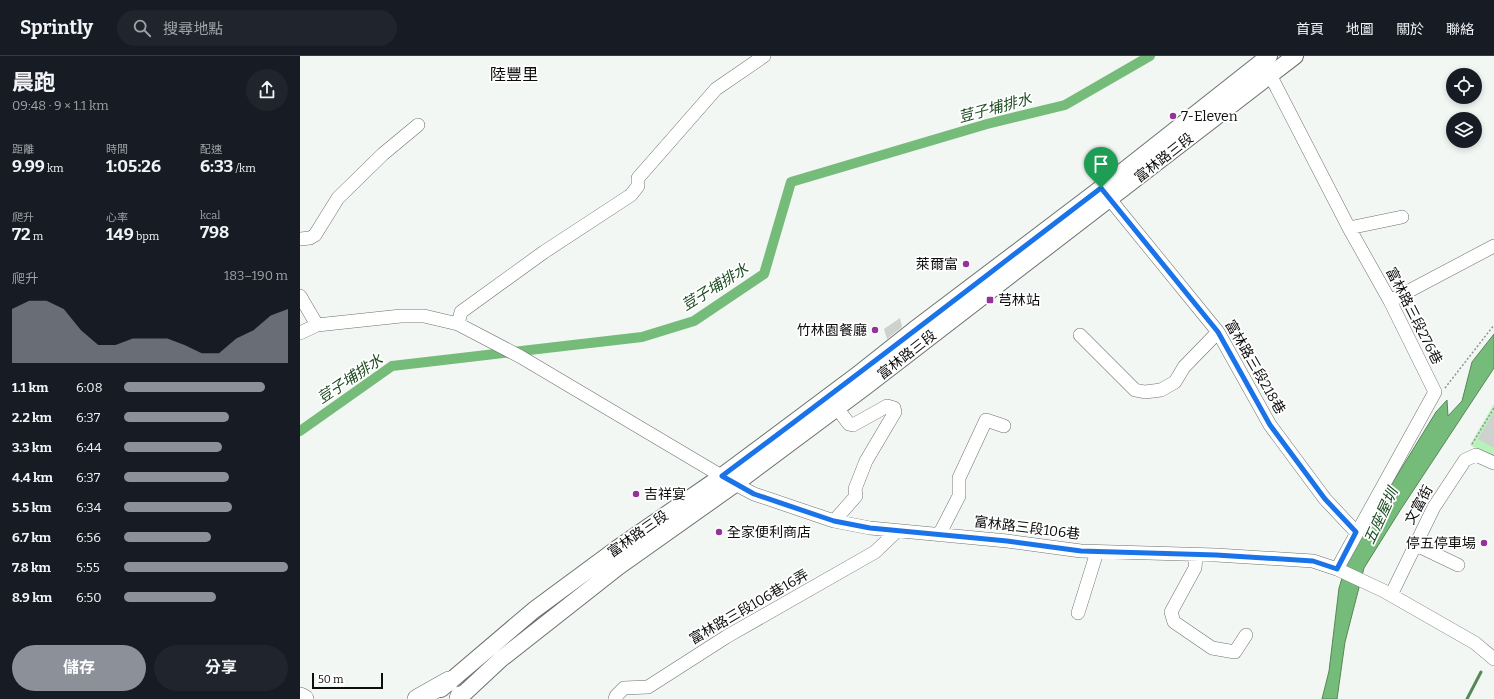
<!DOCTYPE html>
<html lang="zh-TW">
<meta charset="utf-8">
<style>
body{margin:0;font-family:Bitter,"Noto Sans TC",serif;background:#20242c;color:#f1f3f6;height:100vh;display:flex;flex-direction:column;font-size:15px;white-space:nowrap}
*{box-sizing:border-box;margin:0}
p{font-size:13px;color:#9ea1a6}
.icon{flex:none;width:22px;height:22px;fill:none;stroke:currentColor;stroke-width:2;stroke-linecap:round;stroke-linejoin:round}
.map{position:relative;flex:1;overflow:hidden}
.side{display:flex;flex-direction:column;background:#171b24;width:300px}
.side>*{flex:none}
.buttons{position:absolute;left:1146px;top:12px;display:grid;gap:8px}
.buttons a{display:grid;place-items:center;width:36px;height:36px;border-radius:50%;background:#171b24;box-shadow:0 2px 6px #0003;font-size:20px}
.scale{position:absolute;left:12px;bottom:10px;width:71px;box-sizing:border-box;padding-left:4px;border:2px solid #0c0d0c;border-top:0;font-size:11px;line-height:14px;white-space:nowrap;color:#0c0d0c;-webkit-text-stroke:3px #fff;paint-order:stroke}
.pin{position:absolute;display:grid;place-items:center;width:34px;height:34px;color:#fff;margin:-41px -17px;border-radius:50% 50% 50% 0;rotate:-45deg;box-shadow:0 0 4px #0007}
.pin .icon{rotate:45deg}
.round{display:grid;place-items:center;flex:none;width:42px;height:42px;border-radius:21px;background:#20242c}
.summary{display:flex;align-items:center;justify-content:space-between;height:68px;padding:0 12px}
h1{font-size:22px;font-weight:700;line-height:30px}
.figures{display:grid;grid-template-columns:repeat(3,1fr);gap:6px;height:68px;padding:4px 12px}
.figures div{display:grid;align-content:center}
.figures b{font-size:17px;font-weight:700}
.figures small{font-size:11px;font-weight:400}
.figures p{font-size:11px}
.chart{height:112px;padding:8px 12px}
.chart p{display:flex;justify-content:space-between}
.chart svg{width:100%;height:72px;margin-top:4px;fill:#8c9099;opacity:.7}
.primary-button{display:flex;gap:8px;margin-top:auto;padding:8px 12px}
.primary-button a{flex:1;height:46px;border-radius:24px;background:#8c9099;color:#fff;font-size:16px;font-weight:700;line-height:46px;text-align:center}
.primary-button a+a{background:#20242c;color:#f1f3f6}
ul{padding:0 12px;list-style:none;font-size:13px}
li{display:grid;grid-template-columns:64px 48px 1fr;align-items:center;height:30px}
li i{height:10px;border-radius:5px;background:#8c9099}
header{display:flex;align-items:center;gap:24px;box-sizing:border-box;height:56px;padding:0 20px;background:#171b24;border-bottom:1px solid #363941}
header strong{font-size:19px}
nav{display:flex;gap:22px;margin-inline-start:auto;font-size:14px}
.search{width:280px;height:36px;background:#20242c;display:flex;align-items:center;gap:10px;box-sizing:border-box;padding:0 14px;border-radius:22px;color:#9ea1a6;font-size:15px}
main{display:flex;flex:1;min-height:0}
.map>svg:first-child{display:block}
</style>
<header>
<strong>Sprintly</strong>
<div class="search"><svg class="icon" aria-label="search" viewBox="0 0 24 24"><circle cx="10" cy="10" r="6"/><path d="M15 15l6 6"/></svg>搜尋地點</div>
<nav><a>首頁</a><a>地圖</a><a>關於</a><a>聯絡</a></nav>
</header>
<main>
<section class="side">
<div class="summary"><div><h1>晨跑</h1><p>09:48 · 9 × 1.1 km</p></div><a class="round"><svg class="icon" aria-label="share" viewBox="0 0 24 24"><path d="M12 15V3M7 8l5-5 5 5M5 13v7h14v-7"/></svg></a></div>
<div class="figures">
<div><p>距離</p><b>9.99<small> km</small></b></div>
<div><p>時間</p><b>1:05:26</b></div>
<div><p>配速</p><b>6:33<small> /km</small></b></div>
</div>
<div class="figures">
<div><p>爬升</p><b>72<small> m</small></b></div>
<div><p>心率</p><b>149<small> bpm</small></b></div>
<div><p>kcal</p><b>798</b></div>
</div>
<div class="chart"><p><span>爬升</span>183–190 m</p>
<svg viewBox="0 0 160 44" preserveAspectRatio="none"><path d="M0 44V11L10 6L20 6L30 11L40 24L50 33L60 33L70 29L80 29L90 29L100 33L110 38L120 38L130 29L140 24L150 15L160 11V44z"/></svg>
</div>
<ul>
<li><b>1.1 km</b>6:08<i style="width:86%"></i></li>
<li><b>2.2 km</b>6:37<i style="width:64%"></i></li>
<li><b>3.3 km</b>6:44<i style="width:60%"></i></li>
<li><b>4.4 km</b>6:37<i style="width:64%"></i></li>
<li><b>5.5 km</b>6:34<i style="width:66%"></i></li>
<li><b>6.7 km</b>6:56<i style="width:53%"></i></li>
<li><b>7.8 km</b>5:55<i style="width:100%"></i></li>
<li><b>8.9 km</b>6:50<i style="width:56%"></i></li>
</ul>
<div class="primary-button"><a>儲存</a><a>分享</a></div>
</section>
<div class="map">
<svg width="1194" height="643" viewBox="0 0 1194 643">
<rect width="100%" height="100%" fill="#f3f7f3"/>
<!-- green -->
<path fill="#b9f1bb" d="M 1194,348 L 1194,402 L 1170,389 Z"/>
<!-- water -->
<path fill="#75bb79" stroke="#568758" d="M 1194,278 L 1194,312 L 1101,453 L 1064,512 L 1045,586 L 1037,643 L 1022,643 L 1029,615 L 1039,532 L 1050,496 L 1136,356 L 1147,344 L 1148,360 L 1162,345 L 1172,306 Z"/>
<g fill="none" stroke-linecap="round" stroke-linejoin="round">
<!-- stream -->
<path stroke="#568758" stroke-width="3" d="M 1167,643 L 1181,616"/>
<!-- canal -->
<path stroke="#75bb79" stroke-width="10" d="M 0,375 L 92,310 L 342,281 L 394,265 L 464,218 L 491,126 L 687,68 L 765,49 L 850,0"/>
</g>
<!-- building -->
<path fill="#ced2ce" d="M 600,262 L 602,271 L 587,283 L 584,273 Z
M 1194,355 L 1194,392 L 1178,383 Z"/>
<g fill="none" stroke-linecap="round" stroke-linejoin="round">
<defs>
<path id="minor" d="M 966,11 L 1049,172 L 1090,245 L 1135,336 L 1037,513
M 804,136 L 918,276 L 970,369 L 1025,443 L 1056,476
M 1049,172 L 1102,161
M 0,183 L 10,182 L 15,179 L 38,142 L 83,98 L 118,69
M 0,240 L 17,269
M 1090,245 L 1194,190
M 158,268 L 161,256 L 244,196 L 331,139 L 338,130 L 338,122 L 416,33 L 464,0
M 0,277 L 17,269 L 101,260 L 124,260 L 158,268 L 221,301 L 435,428 L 454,438 L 534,465 L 570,472 L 707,485 L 781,495 L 916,499 L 1013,505 L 1037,513 L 1084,535 L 1175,587 L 1194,603
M 780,279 L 835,334 L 845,336 L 861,334 L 875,326 L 884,311 L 918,276
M 534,465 L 556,440 L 555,433 L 566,405 L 595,356 L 594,352 L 587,350 L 553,369 L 549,368 L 537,352
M 639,479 L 659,440 L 659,422 L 686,364 L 704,370
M 1116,489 L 1158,509
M 896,500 L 895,512 L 871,556 L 874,566 L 912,592 L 935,596 L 946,579
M 1091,539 L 1134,451 L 1165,404 L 1176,399 L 1194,407
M 778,557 L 797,496
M 315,643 L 316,640 L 324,632 L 348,631 L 426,581 L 575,496 L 597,475"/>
<path id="major" d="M 141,633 L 234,554 L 318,492 L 422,420 L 556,320 L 614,274 L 812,124 L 969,0
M 158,643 L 201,603 L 318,511 L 435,428 L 565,331 L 995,0"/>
<path id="highway" d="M 0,641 L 4,643
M 117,643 L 149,625
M 159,643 L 160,640"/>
</defs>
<!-- minor casing -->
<use href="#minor" stroke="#6e726e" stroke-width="14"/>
<!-- major casing -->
<use href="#major" stroke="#6e726e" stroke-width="18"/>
<!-- highway casing -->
<use href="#highway" stroke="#6e726e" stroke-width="20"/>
<!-- path -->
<path stroke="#919491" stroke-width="1.5" stroke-dasharray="2 2" stroke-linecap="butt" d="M 1145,332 L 1194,269
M 1172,388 L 1194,352"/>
<!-- minor -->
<use href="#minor" stroke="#fff" stroke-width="13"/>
<!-- major -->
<use href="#major" stroke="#fff" stroke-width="16"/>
<!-- highway -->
<use href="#highway" stroke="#fff" stroke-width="19"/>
</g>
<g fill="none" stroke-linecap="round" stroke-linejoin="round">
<defs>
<path id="route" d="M 801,132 L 918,276 L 970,369 L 1025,443 L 1056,476 L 1037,513 L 1013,505 L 916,499 L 781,495 L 707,485 L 570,472 L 534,465 L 454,438 L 422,420 C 549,326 675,228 801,132 Z"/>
</defs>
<!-- route casing -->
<use href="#route" stroke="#fff" stroke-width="8"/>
<!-- route -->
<use href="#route" stroke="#1a73e8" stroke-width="5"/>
</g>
<!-- markers -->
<g fill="#933299" stroke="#fff" stroke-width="1.5">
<circle cx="873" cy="60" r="4"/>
<circle cx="666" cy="208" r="4"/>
<rect x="686" y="240" width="8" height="8" rx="2"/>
<circle cx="575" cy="274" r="4"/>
<circle cx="336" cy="438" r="4"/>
<circle cx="419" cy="476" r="4"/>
<circle cx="1184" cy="487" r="4"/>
</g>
<g text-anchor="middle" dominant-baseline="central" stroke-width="3.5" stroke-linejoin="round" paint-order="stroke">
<!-- poi labels -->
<g font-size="14" fill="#0c0d0c" stroke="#fff" text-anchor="start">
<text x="881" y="60">7-Eleven</text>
<text x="658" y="208" text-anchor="end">萊爾富</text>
<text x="698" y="244">芎林站</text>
<text x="567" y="274" text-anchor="end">竹林園餐廳</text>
<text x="344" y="438">吉祥宴</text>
<text x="427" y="476">全家便利商店</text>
<text x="1176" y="487" text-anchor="end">停五停車場</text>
</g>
<!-- street labels -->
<g font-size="14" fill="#0c0d0c" stroke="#fff">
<text transform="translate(864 102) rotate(-38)">富林路三段</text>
<text transform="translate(1114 260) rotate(63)">富林路三段276巷</text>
<text transform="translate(607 299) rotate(-38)">富林路三段</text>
<text transform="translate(955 311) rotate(60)">富林路三段218巷</text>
<text transform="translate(1119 449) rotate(-61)">文富街</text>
<text transform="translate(727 472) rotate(7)">富林路三段106巷</text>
<text transform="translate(338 478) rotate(-35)">富林路三段</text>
<text transform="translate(449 551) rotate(-30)">富林路三段106巷16弄</text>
</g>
<!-- water labels -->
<g font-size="15" font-style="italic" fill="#1c4c21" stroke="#fff">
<text transform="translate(695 52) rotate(-15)">荳子埔排水</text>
<text transform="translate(415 231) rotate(-32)">荳子埔排水</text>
<text transform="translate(50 323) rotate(-34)">荳子埔排水</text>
<text transform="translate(1081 460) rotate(-65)">五座屋圳</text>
</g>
<!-- quarter labels -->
<g font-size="16" fill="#0c0d0c" stroke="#fff">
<text x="214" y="18">陸豐里</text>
</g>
</g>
</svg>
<div class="buttons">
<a><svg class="icon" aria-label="locate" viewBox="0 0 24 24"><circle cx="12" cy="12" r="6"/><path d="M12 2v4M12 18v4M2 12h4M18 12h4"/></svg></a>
<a><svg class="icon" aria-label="layers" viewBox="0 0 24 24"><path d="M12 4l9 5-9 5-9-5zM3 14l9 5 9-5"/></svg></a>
</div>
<div class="scale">50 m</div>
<div class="pin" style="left:801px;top:132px;background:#1e9e55"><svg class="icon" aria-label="arrive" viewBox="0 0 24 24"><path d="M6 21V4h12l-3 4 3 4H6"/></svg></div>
</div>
</main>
